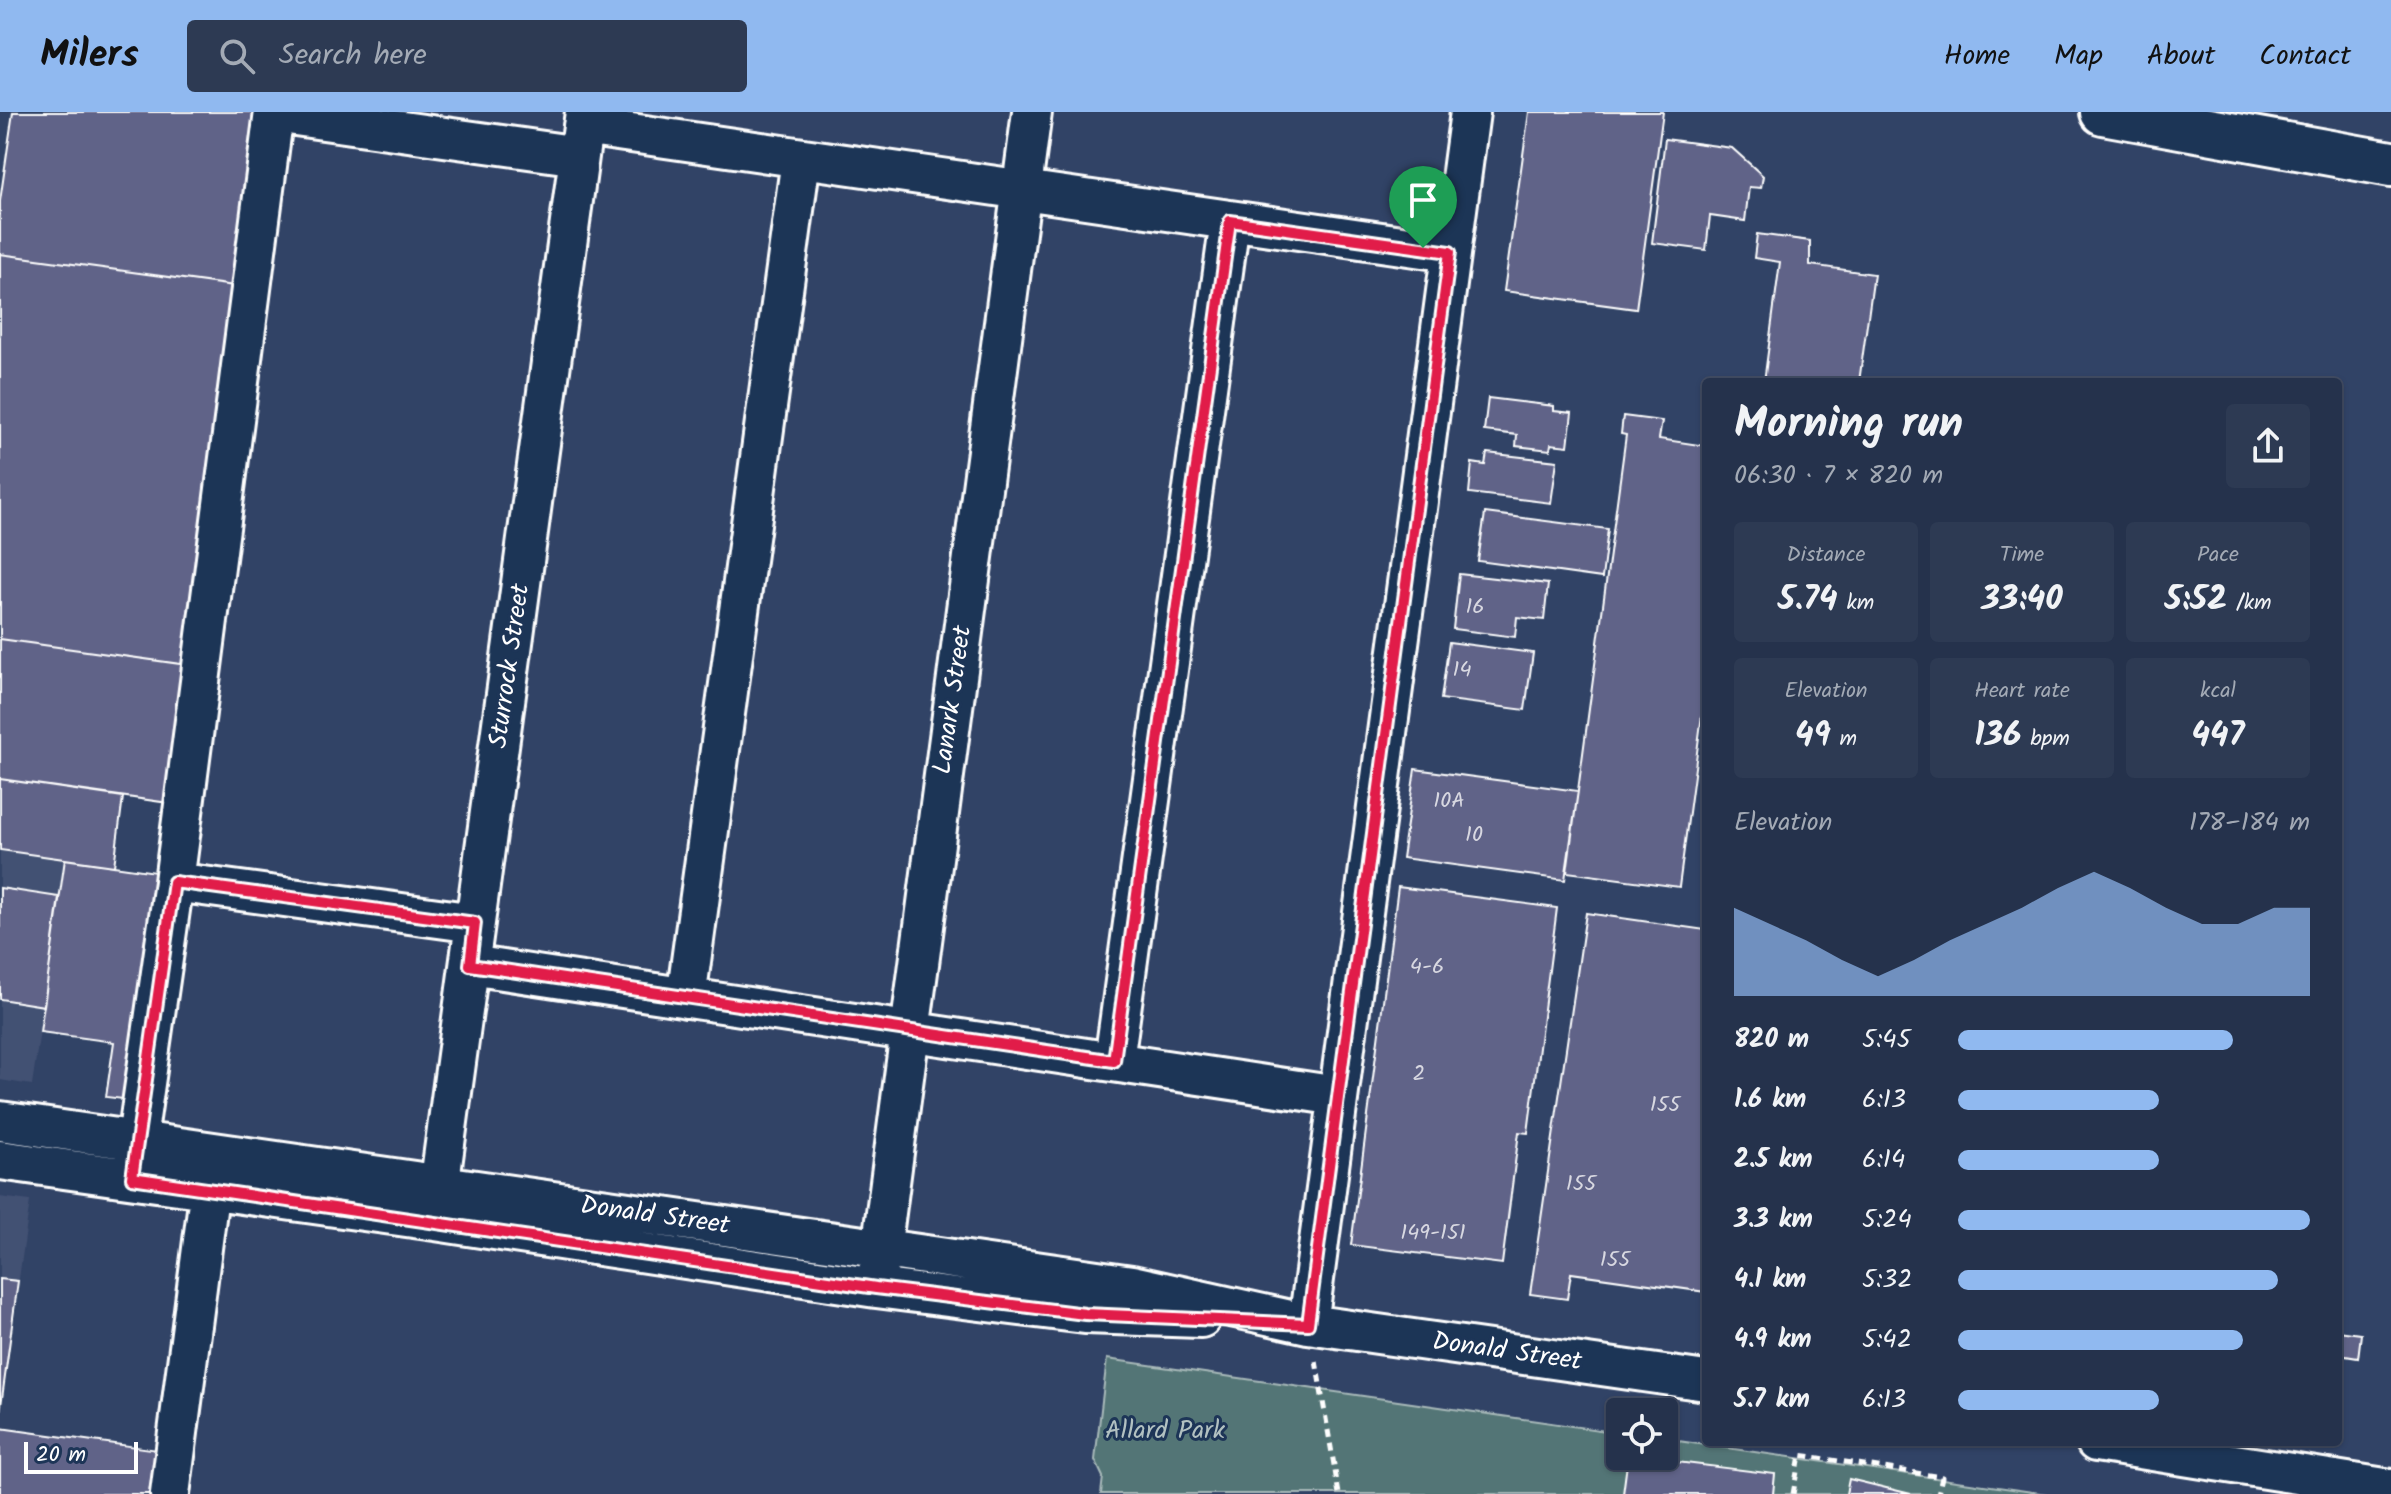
<!DOCTYPE html>
<meta charset="utf-8">
<style>
body{margin:0;font-family:Kalam,sans-serif;background:#2d3a53;color:#f1f3f6;height:100vh;display:flex;flex-direction:column;font-size:30px;white-space:nowrap}
*{box-sizing:border-box;margin:0}
p{font-size:26px;color:#a3aab5}
.icon{flex:none;width:44px;height:44px;fill:none;stroke:currentColor;stroke-width:2;stroke-linecap:round;stroke-linejoin:round}
.map{position:relative;flex:1;overflow:hidden}
.side{position:absolute;left:1702px;top:266px;width:640px;height:1068px;display:flex;flex-direction:column;background:#25324c;border-radius:8px;box-shadow:0 2px 6px #0004,0 0 0 2px #424d64}
.side>*{flex:none}
.fabs{position:absolute;left:1606px;top:1286px;display:grid;gap:16px}
.fabs a{display:grid;place-items:center;width:72px;height:72px;border-radius:8px;background:#25324c;box-shadow:0 2px 6px #0004,0 0 0 2px #424d64;font-size:40px}
.scale{position:absolute;left:24px;bottom:20px;width:114px;box-sizing:border-box;padding-left:8px;border:4px solid #fff;border-top:0;font-size:22px;line-height:28px;white-space:nowrap;color:#fff;-webkit-text-stroke:6px #1d3557;paint-order:stroke}
.pin{position:absolute;display:grid;place-items:center;width:68px;height:68px;color:#fff;margin:-82px -34px;border-radius:50% 50% 50% 0;rotate:-45deg;box-shadow:0 0 8px #0007}
.pin .icon{rotate:45deg}
.round{display:grid;place-items:center;flex:none;width:84px;height:84px;border-radius:8px;background:#2d3a53}
.head{display:flex;align-items:center;justify-content:space-between;height:136px;padding:0 32px}
h1{font-size:44px;font-weight:700;line-height:60px}
.figures{display:grid;grid-template-columns:repeat(3,1fr);gap:12px;height:136px;padding:8px 32px}
.figures div{display:grid;align-content:center;border-radius:8px;background:#2d3a53;text-align:center}
.figures b{font-size:34px;font-weight:700}
.figures small{font-size:22px;font-weight:400}
.figures p{font-size:22px}
.chart{height:224px;padding:16px 32px}
.chart p{display:flex;justify-content:space-between}
.chart svg{width:100%;height:144px;margin-top:8px;fill:#90b9f0;opacity:.7}
ul{padding:0 32px;list-style:none;font-size:26px}
li{display:grid;grid-template-columns:128px 96px 1fr;align-items:center;height:60px}
li i{height:20px;border-radius:10px;background:#90b9f0}
header{display:flex;align-items:center;gap:48px;box-sizing:border-box;height:112px;padding:0 40px;background:#90b9f0;color:#111}
header strong{font-size:38px}
nav{display:flex;gap:44px;margin-inline-start:auto;font-size:28px}
.search{width:560px;height:72px;background:#2d3a53;display:flex;align-items:center;gap:20px;box-sizing:border-box;padding:0 28px;border-radius:8px;color:#a3aab5;font-size:30px}
.map>svg:first-child{display:block}
</style>
<header>
<strong>Milers</strong>
<div class="search"><svg class="icon" aria-label="search" viewBox="0 0 24 24"><circle cx="10" cy="10" r="6"/><path d="M15 15l6 6"/></svg>Search here</div>
<nav><a>Home</a><a>Map</a><a>About</a><a>Contact</a></nav>
</header>
<div class="map">
<svg width="2391" height="1382" viewBox="0 0 2391 1382">
<rect width="100%" height="100%" fill="#314366"/>
<filter id="ink" filterUnits="userSpaceOnUse"><feTurbulence type="fractalNoise" baseFrequency=".0125" numOctaves="2"/><feDisplacementMap in="SourceGraphic" scale="16" xChannelSelector="R" yChannelSelector="G"/><feConvolveMatrix kernelMatrix="1 2 1 2 8 2 1 2 1" color-interpolation-filters="sRGB"/></filter>
<g filter="url(#ink)">
<!-- built -->
<path fill="#435173" d="M 0,738 L 65,747 L 32,973 L 0,968 Z
M 0,1085 L 30,1089 L 0,1301 Z"/>
<!-- green -->
<path fill="#537576" stroke="#a9baba" stroke-width="2" d="M 1107,1247 L 1620,1321 L 1620,1344 L 1664,1344 L 1664,1327 L 2047,1382 L 1101,1382 L 1103,1365 L 1095,1348 Z"/>
<!-- building -->
<path fill="#616488" stroke="#fff" stroke-width="2" d="M 13,0 L 266,0 L 242,175 L 0,142 L 0,89 Z
M 1529,0 L 1663,0 L 1636,197 L 1504,179 Z
M 1665,27 L 1732,36 L 1763,64 L 1761,76 L 1749,75 L 1745,109 L 1710,104 L 1706,138 L 1652,131 Z
M 1757,122 L 1810,129 L 1810,153 L 1874,162 L 1859,270 L 1764,270 L 1780,150 L 1754,146 Z
M 0,142 L 242,175 L 188,553 L 0,527 Z
M 1488,286 L 1554,294 L 1554,299 L 1572,301 L 1568,334 L 1551,332 L 1550,338 L 1516,334 L 1517,323 L 1484,319 Z
M 1623,304 L 1662,309 L 1659,327 L 1706,334 L 1706,573 L 1679,775 L 1567,760 L 1626,323 L 1621,322 Z
M 1487,341 L 1557,349 L 1551,391 L 1469,381 L 1472,351 L 1485,353 Z
M 1485,401 L 1608,417 L 1602,466 L 1478,449 Z
M 1459,462 L 1548,472 L 1544,508 L 1517,505 L 1515,525 L 1453,517 Z
M 0,527 L 188,553 L 169,691 L 0,667 Z
M 1449,530 L 1533,541 L 1525,598 L 1441,587 Z
M 1415,657 L 1578,679 L 1565,768 L 1402,746 Z
M 0,667 L 123,685 L 114,754 L 0,738 Z
M 65,747 L 163,761 L 131,988 L 106,985 L 114,930 L 40,920 Z
M 1398,775 L 1557,796 L 1528,1021 L 1519,1020 L 1502,1152 L 1351,1133 Z
M 0,776 L 59,785 L 44,894 L 0,887 Z
M 1586,801 L 1706,818 L 1706,1180 L 1571,1161 L 1567,1187 L 1530,1182 Z
M 0,1167 L 18,1169 L 0,1301 Z
M 2338,1219 L 2361,1222 L 2358,1246 L 2339,1243 L 2338,1252 Z
M 0,1316 L 165,1339 L 159,1382 L 0,1382 Z
M 1628,1344 L 1775,1362 L 1773,1382 L 1623,1382 Z
M 1849,1367 L 1911,1382 L 1846,1382 Z"/>
<g fill="none" stroke-linecap="round" stroke-linejoin="round">
<defs>
<path id="minor" d="M 274,1 L 579,44
M 583,14 L 1450,140
M 174,770 L 475,811
M 470,853 L 1338,984
M 686,886 L 801,47
M 1114,949 L 1230,109
M 0,1009 L 1132,1173 L 1308,1212 L 1706,1269
M 0,1048 L 435,1109 L 876,1176 L 1085,1202 L 1201,1206
M 133,1055 L 174,770 L 274,0
M 436,1098 L 585,0
M 878,1161 L 1032,0
M 1308,1212 L 1470,0
M 2096,1330 L 2391,1377
M 170,1382 L 213,1052"/>
<path id="major" d="M 2103,0 L 2391,52"/>
</defs>
<!-- minor casing -->
<use href="#minor" stroke="#fff" stroke-width="44"/>
<!-- major casing -->
<use href="#major" stroke="#fff" stroke-width="50"/>
<!-- path -->
<path stroke="#fff" stroke-width="5" stroke-dasharray="8 6" stroke-linecap="butt" d="M 1316,1249 L 1339,1382
M 1793,1382 L 1800,1343 L 1942,1365 L 1938,1382"/>
<!-- minor -->
<use href="#minor" stroke="#1d3557" stroke-width="38"/>
<!-- major -->
<use href="#major" stroke="#1d3557" stroke-width="44"/>
</g>
</g>
<g fill="none" stroke-linecap="round" stroke-linejoin="round" filter="url(#ink)">
<defs>
<path id="route" d="M 1230,109 L 1450,140 L 1308,1212 L 1085,1202 L 876,1176 L 132,1066 L 174,770 L 475,811 L 470,853 L 1114,949 Z"/>
</defs>
<!-- route casing -->
<use href="#route" stroke="#fff" stroke-width="16"/>
<!-- route -->
<use href="#route" stroke="#e11d48" stroke-width="10"/>
</g>
<g text-anchor="middle" dominant-baseline="central" stroke-width="6" stroke-linejoin="round" paint-order="stroke">
<!-- number labels -->
<g font-size="22" fill="#d8d8e1">
<text x="1475" y="495">16</text>
<text x="1462" y="558">14</text>
<text x="1449" y="689">10A</text>
<text x="1474" y="723">10</text>
<text x="1427" y="855">4-6</text>
<text x="1419" y="962">2</text>
<text x="1665" y="993">155</text>
<text x="1581" y="1072">155</text>
<text x="1433" y="1121">149-151</text>
<text x="1615" y="1148">155</text>
</g>
<!-- street labels -->
<g font-size="26" fill="#fff" stroke="#1d3557">
<text transform="translate(510 554) rotate(-82)">Sturrock Street</text>
<text transform="translate(953 588) rotate(-82)">Lanark Street</text>
<text transform="translate(655 1104) rotate(8)">Donald Street</text>
<text transform="translate(1507 1240) rotate(8)">Donald Street</text>
</g>
<!-- park labels -->
<g font-size="26" fill="#b2c1c1" stroke="#1d3557">
<text x="1165" y="1319">Allard Park</text>
</g>
</g>
</svg>
<div class="fabs">
<a><svg class="icon" aria-label="locate" viewBox="0 0 24 24"><circle cx="12" cy="12" r="6"/><path d="M12 2v4M12 18v4M2 12h4M18 12h4"/></svg></a>
</div>
<div class="scale">20 m</div>
<div class="pin" style="left:1423px;top:136px;background:#1e9e55"><svg class="icon" aria-label="arrive" viewBox="0 0 24 24"><path d="M6 21V4h12l-3 4 3 4H6"/></svg></div>
<section class="side">
<div class="head"><div><h1>Morning run</h1><p>06:30 · 7 × 820 m</p></div><a class="round"><svg class="icon" aria-label="share" viewBox="0 0 24 24"><path d="M12 15V3M7 8l5-5 5 5M5 13v7h14v-7"/></svg></a></div>
<div class="figures">
<div><p>Distance</p><b>5.74<small> km</small></b></div>
<div><p>Time</p><b>33:40</b></div>
<div><p>Pace</p><b>5:52<small> /km</small></b></div>
</div>
<div class="figures">
<div><p>Elevation</p><b>49<small> m</small></b></div>
<div><p>Heart rate</p><b>136<small> bpm</small></b></div>
<div><p>kcal</p><b>447</b></div>
</div>
<div class="chart"><p><span>Elevation</span>178–184 m</p>
<svg viewBox="0 0 160 44" preserveAspectRatio="none"><path d="M0 44V17L10 22L20 27L30 33L40 38L50 33L60 27L70 22L80 17L90 11L100 6L110 11L120 17L130 22L140 22L150 17L160 17V44z"/></svg>
</div>
<ul>
<li><b>820 m</b>5:45<i style="width:78%"></i></li>
<li><b>1.6 km</b>6:13<i style="width:57%"></i></li>
<li><b>2.5 km</b>6:14<i style="width:57%"></i></li>
<li><b>3.3 km</b>5:24<i style="width:100%"></i></li>
<li><b>4.1 km</b>5:32<i style="width:91%"></i></li>
<li><b>4.9 km</b>5:42<i style="width:81%"></i></li>
<li><b>5.7 km</b>6:13<i style="width:57%"></i></li>
</ul>
</section>
</div>
